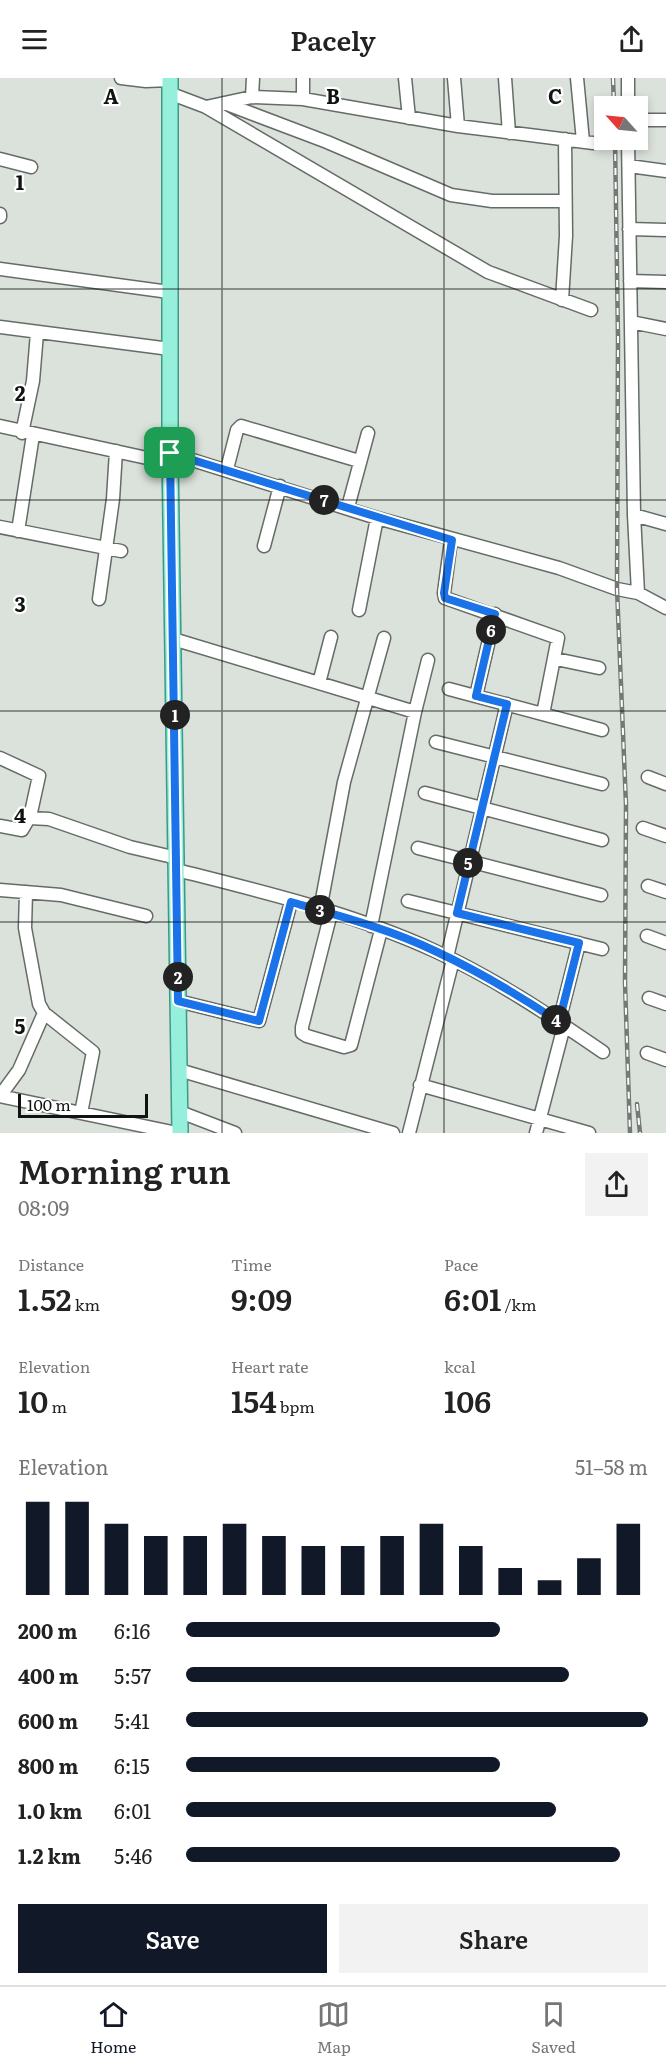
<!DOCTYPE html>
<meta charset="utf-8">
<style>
body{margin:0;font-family:Literata,serif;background:#f2f2f2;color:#222;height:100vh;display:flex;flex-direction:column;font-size:22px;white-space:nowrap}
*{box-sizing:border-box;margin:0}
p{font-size:20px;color:#767676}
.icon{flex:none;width:33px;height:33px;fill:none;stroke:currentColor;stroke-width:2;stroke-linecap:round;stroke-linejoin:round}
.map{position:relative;height:1055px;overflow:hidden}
.details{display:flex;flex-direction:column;background:#fff;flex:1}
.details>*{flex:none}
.needle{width:39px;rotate:297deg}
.tools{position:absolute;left:594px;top:18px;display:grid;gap:12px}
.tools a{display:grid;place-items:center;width:54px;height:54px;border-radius:0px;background:#fff;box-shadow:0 3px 9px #0003;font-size:30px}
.scale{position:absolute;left:18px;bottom:15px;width:130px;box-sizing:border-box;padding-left:6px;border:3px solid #101311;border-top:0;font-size:16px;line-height:21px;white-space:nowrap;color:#101311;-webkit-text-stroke:4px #fff;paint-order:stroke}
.pin{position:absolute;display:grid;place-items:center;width:51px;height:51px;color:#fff;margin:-26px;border-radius:12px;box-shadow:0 3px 9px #0006}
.km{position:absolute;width:30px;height:30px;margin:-15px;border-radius:50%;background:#222;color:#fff;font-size:16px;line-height:30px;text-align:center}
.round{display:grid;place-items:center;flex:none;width:63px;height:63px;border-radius:0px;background:#f2f2f2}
.head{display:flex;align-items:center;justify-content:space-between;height:102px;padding:0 18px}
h1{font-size:33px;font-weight:600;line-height:45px}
.stats{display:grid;grid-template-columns:repeat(3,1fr);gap:9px;height:102px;padding:6px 18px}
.stats div{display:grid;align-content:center}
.stats b{font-size:30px;font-weight:600}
.stats small{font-size:16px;font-weight:400}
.stats p{font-size:16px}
.chart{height:168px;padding:12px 18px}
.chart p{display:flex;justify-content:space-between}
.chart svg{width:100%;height:108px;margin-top:6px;stroke:#111827;stroke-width:6}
.button{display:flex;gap:12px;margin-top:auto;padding:12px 18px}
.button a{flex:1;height:69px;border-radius:0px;background:#111827;color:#fff;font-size:24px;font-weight:600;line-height:69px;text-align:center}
.button a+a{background:#f2f2f2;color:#222}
ul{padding:0 18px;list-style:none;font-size:20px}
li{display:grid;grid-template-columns:96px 72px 1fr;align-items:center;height:45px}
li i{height:15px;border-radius:8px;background:#111827}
header{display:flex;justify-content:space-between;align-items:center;height:78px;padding:0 18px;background:#fff;font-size:27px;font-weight:600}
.tab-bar{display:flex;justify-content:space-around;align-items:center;height:84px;border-top:2px solid #e0e0e0;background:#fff;font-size:16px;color:#767676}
.tab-bar a{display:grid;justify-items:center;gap:3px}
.tab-bar .active{color:#111827}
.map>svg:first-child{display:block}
</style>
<header><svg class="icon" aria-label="menu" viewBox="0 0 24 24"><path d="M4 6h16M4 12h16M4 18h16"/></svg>Pacely<svg class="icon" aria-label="share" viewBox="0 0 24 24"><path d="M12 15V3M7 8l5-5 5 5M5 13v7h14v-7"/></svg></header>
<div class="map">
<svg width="666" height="1055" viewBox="0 0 666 1055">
<rect width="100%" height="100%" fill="#dbe2dc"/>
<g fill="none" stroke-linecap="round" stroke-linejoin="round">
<defs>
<path id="minor" d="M 121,0 L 146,3 L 170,2
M 405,0 L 409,40
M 454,0 L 458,48
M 505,0 L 509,55
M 577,0 L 583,63
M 628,0 L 628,28
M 169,15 L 206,29 L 488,194 L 591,232
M 252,19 L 253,0
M 303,21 L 303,0
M 224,25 L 327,64 L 451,117 L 492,123 L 565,123
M 206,29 L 252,19 L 303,21 L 458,48 L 593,65
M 638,42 L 666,42
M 628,62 L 634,437 L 638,515
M 0,81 L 31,89
M 629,88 L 666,93
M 0,136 L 0,139
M 629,151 L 666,152
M 0,191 L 169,214
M 630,203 L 666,204
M 562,222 L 566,158 L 565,61
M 631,244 L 666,251
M 0,249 L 170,271
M 0,348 L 170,385
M 22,355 L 33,303 L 37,255
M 170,375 L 377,440 L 559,490 L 617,511 L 638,515 L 666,530
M 227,391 L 237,352 L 241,348 L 359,383
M 348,429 L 368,355
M 634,437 L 666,446
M 0,449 L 121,473
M 18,453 L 33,357
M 451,462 L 444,515 L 445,520 L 558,560 L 543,636
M 264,468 L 280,408
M 99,521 L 113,421 L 116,373
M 359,532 L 377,440
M 173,561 L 415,634
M 556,581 L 599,590
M 319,605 L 331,559
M 449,611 L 602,652
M 476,618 L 495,536
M 436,664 L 602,706
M 0,680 L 39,698 L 30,739
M 648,699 L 666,706
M 425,715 L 602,762
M 0,748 L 22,752 L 29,740 L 49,741 L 130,769 L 177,780
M 643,750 L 666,758
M 418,770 L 601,817
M 177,792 C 263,814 353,835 435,873 C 494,900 549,937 603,974
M 648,808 L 666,814
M 0,812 L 61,817 L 146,838
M 26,814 L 25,850 L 39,926 L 44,935 L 93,974 L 81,1035
M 408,823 L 602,871
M 320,832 L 344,704 L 384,560
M 331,835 L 302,949 L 302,955 L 307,958 L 344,969 L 351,967 L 381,852
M 371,848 L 415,634 L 428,582
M 647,858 L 666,865
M 447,879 L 507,626
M 649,920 L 666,926
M 178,923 L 259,943 L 291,824
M 559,944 L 579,865
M 647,975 L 666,982
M 179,992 L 393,1055
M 420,1007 L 589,1055
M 0,1018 L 177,1055
M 0,1018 L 19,992 L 44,935
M 180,1034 L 235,1055
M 409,1055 L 453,882
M 536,1055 L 564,948"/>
<path id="major" d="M 170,0 L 170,375 L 180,1055"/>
</defs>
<!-- minor casing -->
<use href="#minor" stroke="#656c66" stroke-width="15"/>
<!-- major casing -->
<use href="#major" stroke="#3a9b84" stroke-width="18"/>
<!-- minor -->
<use href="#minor" stroke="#fff" stroke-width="12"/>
<!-- major -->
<use href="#major" stroke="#96efda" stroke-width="15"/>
<defs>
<path id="rail" d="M 613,0 L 614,28
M 615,62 L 618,260 L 617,511 L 626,727 L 625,905 L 630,1055
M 637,1026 L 640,1055"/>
</defs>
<!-- rail casing -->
<use href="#rail" stroke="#747975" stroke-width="4.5"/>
<!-- rail -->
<use href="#rail" stroke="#fff" stroke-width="2" stroke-dasharray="7" stroke-linecap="butt"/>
</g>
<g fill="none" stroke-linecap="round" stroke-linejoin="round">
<defs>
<path id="route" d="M 170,375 L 452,462 L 444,515 L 445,520 L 495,536 L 476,618 L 507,626 L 457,835 L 579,865 L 559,944 C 520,918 478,893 435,873 C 389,851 340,838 291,824 L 259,943 L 178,923 Z"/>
</defs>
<!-- route casing -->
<use href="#route" stroke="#fff" stroke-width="12"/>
<!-- route -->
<use href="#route" stroke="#1a73e8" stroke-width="8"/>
</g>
<!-- grid -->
<path fill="none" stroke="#101311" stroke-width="1.5" stroke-opacity="0.55" d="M 222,0 L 222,1055M 444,0 L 444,1055M 0,211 L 666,211M 0,422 L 666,422M 0,633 L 666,633M 0,844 L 666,844"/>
<g font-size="20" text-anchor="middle" font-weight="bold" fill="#101311" stroke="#fff" stroke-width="4.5" stroke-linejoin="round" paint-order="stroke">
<text x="111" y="26">A</text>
<text x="333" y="26">B</text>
<text x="555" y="26">C</text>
<text x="20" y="112">1</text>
<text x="20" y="323">2</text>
<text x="20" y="534">3</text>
<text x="20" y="745">4</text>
<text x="20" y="956">5</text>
</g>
</svg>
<div class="tools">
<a><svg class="needle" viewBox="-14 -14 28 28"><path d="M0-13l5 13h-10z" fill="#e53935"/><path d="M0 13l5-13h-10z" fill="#767676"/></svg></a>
</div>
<div class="scale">100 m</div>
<div class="pin" style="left:170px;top:375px;background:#1e9e55"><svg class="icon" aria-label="arrive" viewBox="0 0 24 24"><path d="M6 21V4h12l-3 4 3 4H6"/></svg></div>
<b class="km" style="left:175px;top:637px">1</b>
<b class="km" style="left:178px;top:899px">2</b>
<b class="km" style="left:320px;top:832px">3</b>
<b class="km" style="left:556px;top:942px">4</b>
<b class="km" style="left:468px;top:785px">5</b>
<b class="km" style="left:491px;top:552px">6</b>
<b class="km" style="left:324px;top:422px">7</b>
</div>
<section class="details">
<div class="head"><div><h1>Morning run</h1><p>08:09</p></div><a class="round"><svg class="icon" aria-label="share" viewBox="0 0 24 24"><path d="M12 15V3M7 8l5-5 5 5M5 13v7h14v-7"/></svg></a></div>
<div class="stats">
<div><p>Distance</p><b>1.52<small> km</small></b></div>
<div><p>Time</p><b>9:09</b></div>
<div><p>Pace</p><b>6:01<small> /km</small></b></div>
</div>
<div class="stats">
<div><p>Elevation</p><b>10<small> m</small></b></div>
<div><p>Heart rate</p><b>154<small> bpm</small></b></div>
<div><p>kcal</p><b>106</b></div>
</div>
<div class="chart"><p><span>Elevation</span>51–58 m</p>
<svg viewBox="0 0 160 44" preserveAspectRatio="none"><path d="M5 44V6M15 44V6M25 44V15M35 44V20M45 44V20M55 44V15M65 44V20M75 44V24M85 44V24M95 44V20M105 44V15M115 44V24M125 44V33M135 44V38M145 44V29M155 44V15"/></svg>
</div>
<ul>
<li><b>200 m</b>6:16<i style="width:68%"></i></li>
<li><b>400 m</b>5:57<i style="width:83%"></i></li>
<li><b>600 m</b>5:41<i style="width:100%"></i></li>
<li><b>800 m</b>6:15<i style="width:68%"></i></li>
<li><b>1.0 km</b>6:01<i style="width:80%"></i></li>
<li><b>1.2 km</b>5:46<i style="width:94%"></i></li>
</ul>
<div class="button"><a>Save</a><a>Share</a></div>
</section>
<nav class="tab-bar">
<a class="active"><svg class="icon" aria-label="home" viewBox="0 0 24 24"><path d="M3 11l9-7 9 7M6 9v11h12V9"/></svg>Home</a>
<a><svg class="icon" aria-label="map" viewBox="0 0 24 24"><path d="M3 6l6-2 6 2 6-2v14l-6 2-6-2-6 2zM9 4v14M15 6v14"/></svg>Map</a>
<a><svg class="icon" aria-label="saved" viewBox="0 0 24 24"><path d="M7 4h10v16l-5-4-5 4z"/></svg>Saved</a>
</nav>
